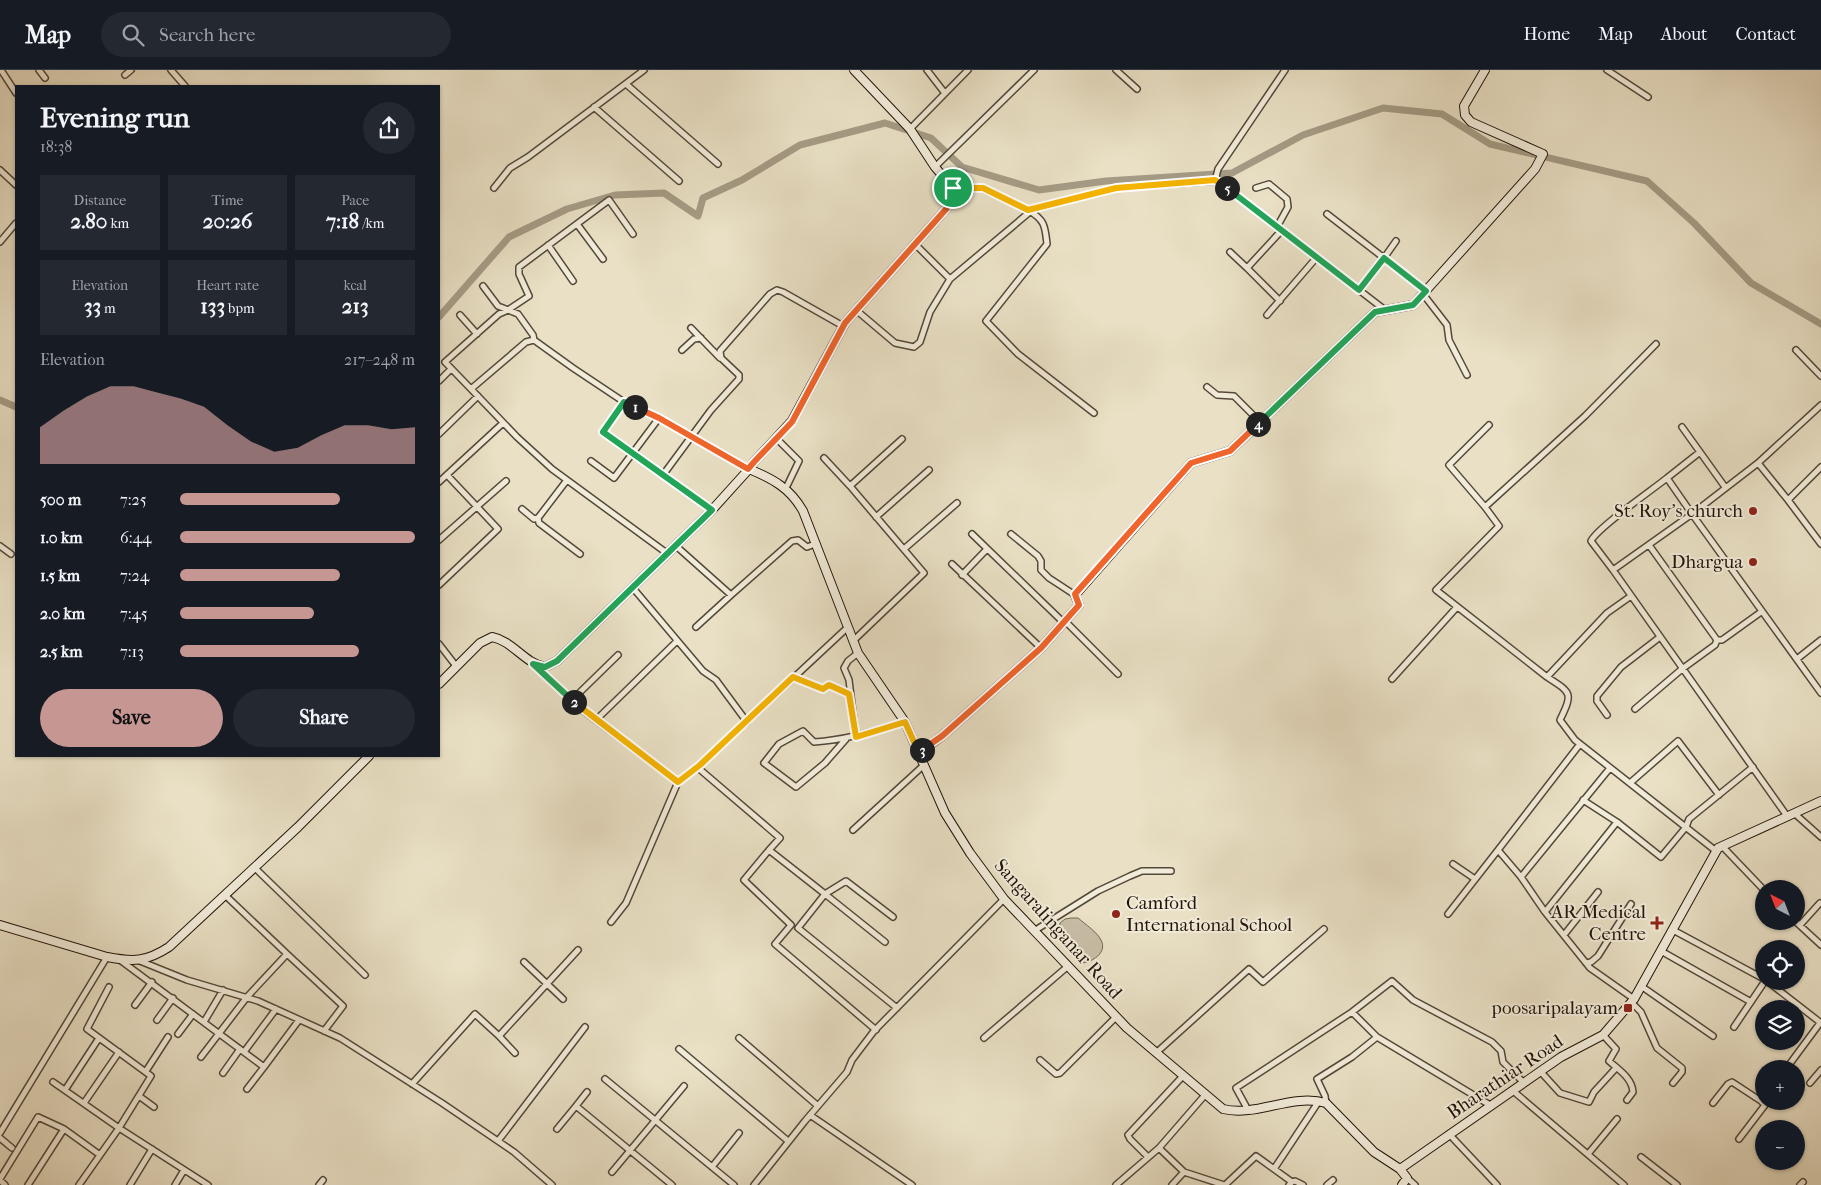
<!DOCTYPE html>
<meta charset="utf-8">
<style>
body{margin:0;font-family:"IM FELL French Canon",serif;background:#242831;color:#f1f3f6;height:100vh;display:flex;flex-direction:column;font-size:19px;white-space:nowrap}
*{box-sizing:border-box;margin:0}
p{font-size:16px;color:#9ea1a6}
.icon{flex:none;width:28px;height:28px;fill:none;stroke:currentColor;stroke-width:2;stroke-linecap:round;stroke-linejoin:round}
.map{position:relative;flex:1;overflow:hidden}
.drawer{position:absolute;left:15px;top:15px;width:425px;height:672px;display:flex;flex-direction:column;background:#171b24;border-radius:0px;box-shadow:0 1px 4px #0004}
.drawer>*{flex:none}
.needle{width:32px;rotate:318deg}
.tools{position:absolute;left:1755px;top:810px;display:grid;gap:10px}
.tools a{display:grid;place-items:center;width:50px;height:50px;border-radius:50%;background:#171b24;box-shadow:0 1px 4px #0004;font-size:25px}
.pin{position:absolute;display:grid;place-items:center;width:42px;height:42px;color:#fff;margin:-21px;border:2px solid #fff;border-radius:50%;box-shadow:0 1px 5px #0007}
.km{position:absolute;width:25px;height:25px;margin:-12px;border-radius:50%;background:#222;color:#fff;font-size:14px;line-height:25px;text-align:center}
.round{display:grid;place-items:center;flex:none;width:52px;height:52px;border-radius:26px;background:#242831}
.headline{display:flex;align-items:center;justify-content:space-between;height:85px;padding:0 25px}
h1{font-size:28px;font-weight:700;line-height:38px}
.figures{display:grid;grid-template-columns:repeat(3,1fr);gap:8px;height:85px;padding:5px 25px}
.figures div{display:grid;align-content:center;border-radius:0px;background:#242831;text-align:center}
.figures b{font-size:21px;font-weight:700}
.figures small{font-size:14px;font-weight:400}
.figures p{font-size:14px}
.chart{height:140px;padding:10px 25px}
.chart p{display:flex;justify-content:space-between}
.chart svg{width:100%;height:90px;margin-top:5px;fill:#c59692;opacity:.7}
.primary-button{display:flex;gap:10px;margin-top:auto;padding:10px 25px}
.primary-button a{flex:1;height:58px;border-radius:30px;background:#c59692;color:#111;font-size:20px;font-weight:700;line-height:58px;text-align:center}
.primary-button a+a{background:#242831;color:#f1f3f6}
ul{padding:0 25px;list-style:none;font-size:16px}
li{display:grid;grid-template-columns:80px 60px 1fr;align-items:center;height:38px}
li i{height:12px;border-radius:6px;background:#c59692}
header{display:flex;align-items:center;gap:30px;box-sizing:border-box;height:70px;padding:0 25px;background:#171b24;border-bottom:1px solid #363941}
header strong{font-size:24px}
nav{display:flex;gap:28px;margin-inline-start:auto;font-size:18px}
.search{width:350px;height:45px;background:#242831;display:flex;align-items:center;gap:12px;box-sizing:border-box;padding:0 18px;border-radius:28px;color:#9ea1a6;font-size:19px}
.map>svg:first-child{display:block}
</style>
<header>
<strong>Map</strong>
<div class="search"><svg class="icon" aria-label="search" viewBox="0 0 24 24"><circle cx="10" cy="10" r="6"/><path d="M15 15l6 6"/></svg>Search here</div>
<nav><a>Home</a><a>Map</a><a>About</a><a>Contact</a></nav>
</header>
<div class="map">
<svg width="1821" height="1115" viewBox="0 0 1821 1115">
<rect width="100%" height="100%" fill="#e9e0c5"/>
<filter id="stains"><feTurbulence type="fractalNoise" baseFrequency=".004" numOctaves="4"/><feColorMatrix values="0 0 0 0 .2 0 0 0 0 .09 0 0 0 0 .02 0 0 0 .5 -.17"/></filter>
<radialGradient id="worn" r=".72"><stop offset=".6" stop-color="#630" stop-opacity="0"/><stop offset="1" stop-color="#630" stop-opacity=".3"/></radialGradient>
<!-- green -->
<path fill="#c7bda5" stroke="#746958" d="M 1071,848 L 1078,848 C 1085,854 1097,862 1101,870 C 1108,883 1091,893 1081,893 L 1058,867 L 1060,853 L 1065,849 Z"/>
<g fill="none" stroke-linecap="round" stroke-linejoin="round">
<!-- canal -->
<path stroke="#a59b85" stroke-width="7" d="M 439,247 L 509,167 L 567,139 L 615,125 L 664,123 L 698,146 L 703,128 L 742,110 L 800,75 L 885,53 L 931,68 L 962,97 L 1039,120 L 1106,111 L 1232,103 L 1303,65 L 1383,38 L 1442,44 L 1490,74 L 1647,111 L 1694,153 L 1751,213 L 1821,254
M 0,330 L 16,337"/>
<defs>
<path id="street" d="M 1,0 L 16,23
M 39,0 L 45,8
M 171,0 L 185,16
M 927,0 L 944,22
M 1116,0 L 1137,19
M 1607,0 L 1648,27
M 125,5 L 131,0
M 626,14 L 718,94
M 594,37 L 679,111
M 910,59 L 968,0
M 935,97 L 1034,0
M 0,100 L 16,115
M 1215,111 L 1218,99 L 1285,0
M 494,118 L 510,98 L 528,87 L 644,0
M 953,118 L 983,119 L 1028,140 L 1116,118 L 1215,111 L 1224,116 L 1385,240
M 1256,118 L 1269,114 L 1287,129 L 1288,137 L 1277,157
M 1028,140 C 1045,150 1045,156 1047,174 L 986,251 L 1018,284 L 1094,343
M 1327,144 L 1384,188 L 1396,171
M 577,154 L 603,189
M 0,172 L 16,153
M 915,174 L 950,209 L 1031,141
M 548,175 L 573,211
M 1230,182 L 1247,198
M 483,216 L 498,236 L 518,244 L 533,265 L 534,270 L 573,298 L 624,332 L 659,348
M 1359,220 L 1384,188 L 1426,221
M 1423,224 L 1447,255 L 1449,270 L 1467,305
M 1280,231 L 1247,198 L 1282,160
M 856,240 L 895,273 L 914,277 L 920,272 L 930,242 L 950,209
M 460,245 L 477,264
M 1267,245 L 1317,187
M 691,258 L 720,288
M 534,270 L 526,272 L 471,319 L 517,367 L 552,399 L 668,484
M 1656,274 L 1585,346 L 1485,437 L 1499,456 L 1436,520 L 1547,607 C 1572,623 1573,623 1560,650 L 1575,670 L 1716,781
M 682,280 L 694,269 L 701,268
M 1796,280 L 1821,306
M 439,311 L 451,299
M 1207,317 L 1217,325 L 1234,326 L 1260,352
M 471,319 L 445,292 L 499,244 L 508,240 L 529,226 L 519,204 L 519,197 L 609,130 L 633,164
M 624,332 L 603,362 L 712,440
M 1821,335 L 1758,393 L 1788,430 L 1821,474
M 1682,357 L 1725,417
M 439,364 L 478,326
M 776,368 L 799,391 L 786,418
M 824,388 L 850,416
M 591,391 L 614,408 L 659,348 L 749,399
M 1758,393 L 1692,444 L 1667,408 C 1652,420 1597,458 1591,471 L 1613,500 L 1692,444 L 1821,623
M 663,405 L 711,340 L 739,309 L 739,305 L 721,288 L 720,281 L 770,224 L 777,220 L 783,222 L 843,256
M 1667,408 L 1700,382
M 439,412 L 503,353
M 1788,430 L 1821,397
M 1485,437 L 1449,395 L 1489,355
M 522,439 L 534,449 L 538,448
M 876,447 L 929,400
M 538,448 L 539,453 L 580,484
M 538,448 L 567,410
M 972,464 L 1063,552
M 1011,464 L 1038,486 L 1041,491 L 1041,500 L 1049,508 L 1075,525
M 439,470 L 506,411
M 1649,475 L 1717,570
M 0,476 L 11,484
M 676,476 L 731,525 L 792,471 L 798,470 L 807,477 L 815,474
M 904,479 L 957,433
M 952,494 L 1041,578
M 1613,500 L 1787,746
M 962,505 L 987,479
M 439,515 L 498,459 L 447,405
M 633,518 L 703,601 L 716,610 L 747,652
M 1064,550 L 1118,604
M 696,557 L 731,525
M 853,571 L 924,503 L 850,416 L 902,369
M 439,574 L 456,596
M 1797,589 L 1821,570
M 536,596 L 581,639 L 678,712
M 793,607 L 823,619 L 829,615 L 849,624
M 1547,607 L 1607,543 L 1631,526
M 1392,609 L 1457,537
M 572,630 L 618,585
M 1635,639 L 1682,599 L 1715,575 L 1717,570 L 1722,570 L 1761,542
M 1607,645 L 1597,631 L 1597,626 L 1621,597 L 1660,567
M 596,650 L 677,571
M 856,667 L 849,610 L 844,598 L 848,591 L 858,583
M 846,669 L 825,693 L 796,717 L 764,693 L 779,674 L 803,661 L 814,672 C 846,670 874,661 905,652
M 1580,674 L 1498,780 L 1521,807 L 1545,842 L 1590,898 L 1634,929
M 697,697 L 780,768 L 769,780 L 825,824 L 798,858 L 897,938
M 1630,713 L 1678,671 L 1719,725
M 1583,730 L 1617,752
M 1794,743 L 1821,767
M 853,760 L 924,695
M 1722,776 L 1764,820
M 769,780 L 744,810 L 791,855 L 775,874 L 876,960
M 1453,794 L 1475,809
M 254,797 L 365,905
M 1521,807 L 1610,698
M 225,825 L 287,884
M 1545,842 L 1617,752 L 1661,787 L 1686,757 L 1689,749 L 1753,697
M 1448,844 L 1498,780
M 1795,851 L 1821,875
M 611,852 L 626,833 L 678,712 L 700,695 L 848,557
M 1800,855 L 1820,833
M 1673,860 L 1764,909
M 1034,861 L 1098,821 L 1130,806 L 1142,801 L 1171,801
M 1564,865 L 1598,822
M 885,872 L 825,824 L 846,811 L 893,847
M 1661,881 L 1751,932
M 120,890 L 264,997 L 299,950
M 140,891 L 187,910 L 258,931 L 340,968 L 442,1033 L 514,1082 L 552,1115
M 524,892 L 563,929
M 1586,893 L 1591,892 L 1598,886 L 1631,834
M 1767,911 L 1821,953
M 1641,916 L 1713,966
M 1631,932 L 1641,942 L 1657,978 L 1682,998 L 1682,1002 L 1673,1013
M 135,935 L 152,912
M 1352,942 L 1377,967 L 1490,1035
M 157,950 L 173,928
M 204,952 L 223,920
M 1734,957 L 1765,911
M 178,964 L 193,944
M 1603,965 L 1616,979 L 1609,991 C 1619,1000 1632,1008 1633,1022 L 1627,1030
M 499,966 L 515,983
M 739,968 L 818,1036
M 984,968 L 1067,897
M 679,979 L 788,1071
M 244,982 L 276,939
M 1156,983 L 1249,899 L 1263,912 L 1324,859
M 201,987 L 247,927 L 287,884 L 343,936 L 324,961
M 1040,990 L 1056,1004 L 1060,1003 L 1116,947
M 1786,999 L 1820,953
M 146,1001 L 168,967
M 1540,1001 L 1560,1023 L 1589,1032 L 1594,1022 L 1616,998
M 223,1003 L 240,979
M 605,1009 L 734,1115
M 53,1012 L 119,1058 L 208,1115
M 1810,1013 L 1821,1000
M 412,1014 L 475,944 L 499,966 L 578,880
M 247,1019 L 264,997
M 65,1020 L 99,968
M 1512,1020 L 1624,1115
M 139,1026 L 154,1037
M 84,1033 L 119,982
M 1326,1033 L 1325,1026 L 1317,1009 L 1352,987 L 1377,967
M 1713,1033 L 1728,1014 L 1732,1012 L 1761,1031
M 576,1036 L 587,1022
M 1248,1040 L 1236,1018 L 1352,942 L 1392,911 L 1413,930 L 1492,972 L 1501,981 L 1503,992 L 1523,1012
M 810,1045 L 912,1115
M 557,1059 L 576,1036 L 672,1115
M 0,1063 L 107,887
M 1449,1064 L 1497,1115
M 0,1068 L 12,1078
M 1739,1069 L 1765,1035 L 1761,1031 L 1764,1028
M 498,1071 L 585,957
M 1159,1078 L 1184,1102
M 1588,1084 L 1617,1049
M 1148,1087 L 1130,1069 L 1128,1065 L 1183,1006
M 1641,1087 L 1677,1115
M 712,1097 L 739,1063
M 1274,1099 L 1319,1031
M 612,1102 L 684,1016
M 1407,1108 L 1415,1115
M 0,1109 L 38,1047 L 64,1059 L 100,1085
M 0,1110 L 5,1115
M 1292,1112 L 1295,1111 L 1303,1115
M 28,1115 L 64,1059
M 79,1115 L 119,1058 L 151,1006 L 87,959 L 109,917
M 130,1115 L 152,1079
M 175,1115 L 184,1100
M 319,1115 L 323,1110
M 754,1115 L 805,1051 L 847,1002 L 852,990 L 874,961 L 1004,829
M 1116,1115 L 1159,1078 L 1205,1025
M 1172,1115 L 1184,1102 L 1224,1115
M 1225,1115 L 1256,1086 L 1292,1112 L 1289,1115
M 1327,1115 L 1333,1110
M 1800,1115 L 1803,1112"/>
<path id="secondary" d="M 749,399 C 773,409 790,418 803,441 L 858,583 L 905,652 L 945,743 L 970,783 L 1004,829 L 1127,958 L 1223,1039 C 1257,1047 1292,1023 1326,1033 L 1374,1082 L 1400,1099 L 1407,1108 L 1402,1115
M 439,614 L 480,573 L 492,567 C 513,571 524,593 545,597 L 557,591 L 712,440 L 749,399 L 754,392 L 792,351 L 845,253 L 947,138 L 953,127 L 953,118 L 935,97 L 910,59 L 854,0
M 919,683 L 942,666 L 1041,578 L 1079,535 L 1075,525 L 1191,393 L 1230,381 L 1375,242 L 1413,235 L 1535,99 L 1543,84 L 1471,52 L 1465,45 L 1464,36 L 1485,0
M 0,855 L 107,887 C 133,892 146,892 169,877 L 298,757 L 369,686
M 1400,1099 L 1561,987 L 1603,965 L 1634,929 L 1718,778 L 1821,731"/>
</defs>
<!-- street casing -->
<use href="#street" stroke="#534839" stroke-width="8"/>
<!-- secondary casing -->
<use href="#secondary" stroke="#21150a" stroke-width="10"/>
<!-- street -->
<use href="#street" stroke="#f1ebd9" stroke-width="5"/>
<!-- secondary -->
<use href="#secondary" stroke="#f1ebd9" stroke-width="8"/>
</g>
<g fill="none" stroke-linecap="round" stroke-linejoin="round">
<defs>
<path id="split-1" d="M 635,337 L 659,348 L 748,399 L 754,392 L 792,352 L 845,253 L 947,138 L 953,127 L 953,118"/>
<path id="split-2" d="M 574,632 L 533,594 L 545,597 L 557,591 L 712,440 L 603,362 L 624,332 L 635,337"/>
<path id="split-3" d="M 574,632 L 678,712 L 700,695 L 793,607 L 823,619 L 829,615 L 849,624 L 856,667 L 905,652 L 919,683 L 922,680"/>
<path id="split-4" d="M 922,680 L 942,666 L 1041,578 L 1079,535 L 1075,524 L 1191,393 L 1230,381 L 1258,354"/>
<path id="split-5" d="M 1227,118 L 1359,220 L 1384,188 L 1426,221 L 1413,235 L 1375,242 L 1258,354"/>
<path id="split-6" d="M 953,118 L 983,118 L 1028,140 L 1116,118 L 1215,110 L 1227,118"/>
</defs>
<!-- split-1 casing -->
<use href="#split-1" stroke="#fff" stroke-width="10"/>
<!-- split-2 casing -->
<use href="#split-2" stroke="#fff" stroke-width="10"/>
<!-- split-3 casing -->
<use href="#split-3" stroke="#fff" stroke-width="10"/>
<!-- split-4 casing -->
<use href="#split-4" stroke="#fff" stroke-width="10"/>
<!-- split-5 casing -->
<use href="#split-5" stroke="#fff" stroke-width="10"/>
<!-- split-6 casing -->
<use href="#split-6" stroke="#fff" stroke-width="10"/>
<!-- split-1 -->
<use href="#split-1" stroke="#f0652b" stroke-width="6"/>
<!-- split-2 -->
<use href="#split-2" stroke="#22a559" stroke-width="6"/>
<!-- split-3 -->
<use href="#split-3" stroke="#f5b400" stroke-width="6"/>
<!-- split-4 -->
<use href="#split-4" stroke="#f0652b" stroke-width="6"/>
<!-- split-5 -->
<use href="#split-5" stroke="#22a559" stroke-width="6"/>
<!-- split-6 -->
<use href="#split-6" stroke="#f5b400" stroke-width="6"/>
</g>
<!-- markers -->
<g fill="#8f2418" stroke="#f1ebd9" stroke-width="2">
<circle cx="1753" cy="441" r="5"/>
<circle cx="1753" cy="492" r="5"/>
<circle cx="1116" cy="844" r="5"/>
<path d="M1654.5 845.5h5v5h5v5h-5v5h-5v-5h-5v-5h5z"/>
<rect x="1623" y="933" width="10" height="10" rx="2.5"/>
</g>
<g text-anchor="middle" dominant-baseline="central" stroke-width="4" stroke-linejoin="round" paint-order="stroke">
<!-- poi labels -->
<g font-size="19" fill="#21150a" stroke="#f1ebd9" text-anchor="end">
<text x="1743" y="441">St. Roy's church</text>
<text x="1743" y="492">Dhargua</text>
<text x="1126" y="833" text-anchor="start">Camford<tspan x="1126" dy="22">International School</tspan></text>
<text x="1646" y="842">AR Medical<tspan x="1646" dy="22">Centre</tspan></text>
<text x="1618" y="938">poosaripalayam</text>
</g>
<!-- street labels -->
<g font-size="19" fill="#21150a" stroke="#f1ebd9">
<text transform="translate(1058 859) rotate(48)">Sangaralinganar Road</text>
<text transform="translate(1505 1007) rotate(-34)">Bharathiar Road</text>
</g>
</g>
<rect width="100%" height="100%" filter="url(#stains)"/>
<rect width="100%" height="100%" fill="url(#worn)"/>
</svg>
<div class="tools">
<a><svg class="needle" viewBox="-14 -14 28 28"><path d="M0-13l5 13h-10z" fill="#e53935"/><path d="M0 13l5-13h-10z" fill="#9ea1a6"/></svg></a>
<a><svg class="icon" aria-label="locate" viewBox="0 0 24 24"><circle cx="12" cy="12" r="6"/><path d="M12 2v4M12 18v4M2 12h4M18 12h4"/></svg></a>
<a><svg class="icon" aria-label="layers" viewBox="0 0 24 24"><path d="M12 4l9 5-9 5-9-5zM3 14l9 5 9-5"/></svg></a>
<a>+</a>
<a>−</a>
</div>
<div class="pin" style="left:953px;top:118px;background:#1e9e55"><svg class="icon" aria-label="arrive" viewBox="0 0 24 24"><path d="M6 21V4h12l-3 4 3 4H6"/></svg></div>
<b class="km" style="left:635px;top:337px">1</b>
<b class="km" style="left:574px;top:632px">2</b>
<b class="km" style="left:922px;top:680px">3</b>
<b class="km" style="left:1258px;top:354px">4</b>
<b class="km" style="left:1227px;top:118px">5</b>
<section class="drawer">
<div class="headline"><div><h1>Evening run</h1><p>18:38</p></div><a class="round"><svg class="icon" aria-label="share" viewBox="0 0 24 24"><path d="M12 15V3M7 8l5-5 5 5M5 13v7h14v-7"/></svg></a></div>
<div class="figures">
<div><p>Distance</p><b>2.80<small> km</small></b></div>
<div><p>Time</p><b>20:26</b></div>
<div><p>Pace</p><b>7:18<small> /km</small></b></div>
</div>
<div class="figures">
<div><p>Elevation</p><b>33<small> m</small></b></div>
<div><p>Heart rate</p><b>133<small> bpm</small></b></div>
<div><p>kcal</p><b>213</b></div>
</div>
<div class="chart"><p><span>Elevation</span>217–248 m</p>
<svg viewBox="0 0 160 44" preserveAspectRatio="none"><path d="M0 44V26L10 18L20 11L30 6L40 6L50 9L60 12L70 16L80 25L90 33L100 38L110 36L120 30L130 25L140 25L150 27L160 26V44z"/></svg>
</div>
<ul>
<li><b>500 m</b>7:25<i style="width:68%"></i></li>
<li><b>1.0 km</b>6:44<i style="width:100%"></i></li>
<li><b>1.5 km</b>7:24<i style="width:68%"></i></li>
<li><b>2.0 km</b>7:45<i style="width:57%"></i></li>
<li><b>2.5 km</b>7:13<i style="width:76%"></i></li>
</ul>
<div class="primary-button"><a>Save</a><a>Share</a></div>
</section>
</div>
